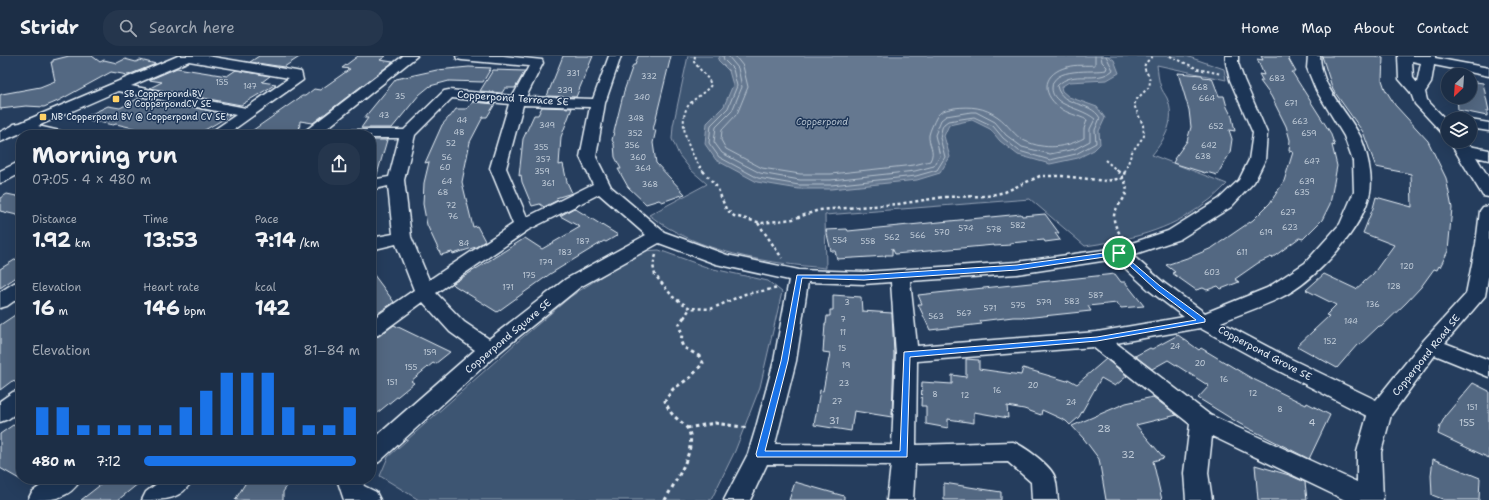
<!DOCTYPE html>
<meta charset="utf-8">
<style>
body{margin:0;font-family:"Shantell Sans",sans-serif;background:#25364d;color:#f1f3f6;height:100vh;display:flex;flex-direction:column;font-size:15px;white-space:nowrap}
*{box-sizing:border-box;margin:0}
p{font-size:13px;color:#a0a8b3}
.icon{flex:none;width:22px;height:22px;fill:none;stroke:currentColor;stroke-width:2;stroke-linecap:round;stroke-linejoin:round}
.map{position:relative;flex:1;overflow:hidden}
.drawer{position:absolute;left:16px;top:74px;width:360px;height:354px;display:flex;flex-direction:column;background:#1c2e46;border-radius:16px;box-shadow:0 4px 16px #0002,0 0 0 1px #3a4a5f}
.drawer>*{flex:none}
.needle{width:26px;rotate:205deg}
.tools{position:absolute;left:1441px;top:12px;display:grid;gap:8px}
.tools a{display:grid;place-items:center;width:36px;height:36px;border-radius:50%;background:#1c2e46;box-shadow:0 4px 16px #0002,0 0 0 1px #3a4a5f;font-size:20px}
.pin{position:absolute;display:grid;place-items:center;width:34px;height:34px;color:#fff;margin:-17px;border:2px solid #fff;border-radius:50%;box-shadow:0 1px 4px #0007}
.round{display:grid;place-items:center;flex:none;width:42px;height:42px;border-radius:16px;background:#25364d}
.summary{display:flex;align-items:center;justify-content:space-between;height:68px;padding:0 16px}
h1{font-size:22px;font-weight:700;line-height:30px}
.stats{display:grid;grid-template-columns:repeat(3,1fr);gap:6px;height:68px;padding:4px 16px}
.stats div{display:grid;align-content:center}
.stats b{font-size:20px;font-weight:700}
.stats small{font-size:11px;font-weight:400}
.stats p{font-size:11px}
.chart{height:112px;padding:8px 16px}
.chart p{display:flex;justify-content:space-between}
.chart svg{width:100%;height:72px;margin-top:4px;stroke:#1a73e8;stroke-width:6}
ul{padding:0 16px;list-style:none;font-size:13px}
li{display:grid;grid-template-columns:64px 48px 1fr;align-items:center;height:30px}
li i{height:10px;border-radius:5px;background:#1a73e8}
header{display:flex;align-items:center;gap:24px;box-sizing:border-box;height:56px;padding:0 20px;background:#1c2e46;border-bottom:1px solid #3a4a5f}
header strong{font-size:19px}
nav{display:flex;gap:22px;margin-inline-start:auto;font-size:14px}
.search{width:280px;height:36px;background:#25364d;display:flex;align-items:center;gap:10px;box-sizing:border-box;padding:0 14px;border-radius:16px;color:#a0a8b3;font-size:15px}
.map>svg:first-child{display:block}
</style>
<header>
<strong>Stridr</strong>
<div class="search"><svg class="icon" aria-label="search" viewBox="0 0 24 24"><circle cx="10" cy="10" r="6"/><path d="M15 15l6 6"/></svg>Search here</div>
<nav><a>Home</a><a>Map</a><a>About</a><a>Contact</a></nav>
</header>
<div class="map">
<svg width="1489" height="444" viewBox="0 0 1489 444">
<rect width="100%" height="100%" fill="#253d5d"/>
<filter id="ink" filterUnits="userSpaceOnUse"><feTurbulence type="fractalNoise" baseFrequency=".025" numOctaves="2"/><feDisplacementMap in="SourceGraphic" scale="8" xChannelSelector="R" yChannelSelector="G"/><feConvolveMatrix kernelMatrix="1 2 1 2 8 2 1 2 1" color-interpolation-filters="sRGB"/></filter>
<g filter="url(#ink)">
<!-- green -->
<path fill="#3e5472" stroke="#93a2b5" d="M 688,0 L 1186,0 L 1224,13 L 1226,24 L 1157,9 C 1158,16 1158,24 1161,31 C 1162,35 1165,38 1167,42 C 1176,63 1166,82 1152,99 L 1227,128 C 1220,135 1212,143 1204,148 C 1169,175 1128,184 1085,190 L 1030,143 L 825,159 L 826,212 C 766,207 699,197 649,159 L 707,128 L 691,114 L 679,99 L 672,83 L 673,70 Z
M 659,194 L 709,212 L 768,225 L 782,236 L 760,331 L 735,395 L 711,444 L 419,444 L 380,420 L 388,401 L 517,286 L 570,241 L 640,195 Z"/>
<!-- water -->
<path fill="#657890" stroke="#99a8ba" d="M 720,0 L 1108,0 L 1114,4 L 1119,17 L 1107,24 L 1069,26 L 1061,31 L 1062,35 L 1069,41 L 1097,51 L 1105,62 L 1099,75 L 1100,88 L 1094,94 L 1078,102 L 1050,108 L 1018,99 L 1000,85 L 990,73 L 972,64 L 949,69 L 944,80 L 950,101 L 940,117 L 917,124 L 831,133 L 799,133 L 757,126 L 716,104 L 705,88 L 707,67 L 724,50 L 733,29 L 729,15 L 718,4 Z"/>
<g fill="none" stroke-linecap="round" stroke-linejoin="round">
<!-- shore -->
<path stroke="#b4c1ce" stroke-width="1" d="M 723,0 L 724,4 L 733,13 L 737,30 L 728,52 L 711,69 L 709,87 L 719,101 L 758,122 L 799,129 L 831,129 L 916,120 L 937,114 L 945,101 L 940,82 L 942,72 L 944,68 L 948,65 L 974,61 L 993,70 L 1003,82 L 1019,95 L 1050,104 L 1076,98 L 1096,87 L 1095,74 L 1100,62 C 1090,44 1062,52 1057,30 C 1074,12 1096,29 1113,14 L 1106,0
M 728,0 L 738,12 L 742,31 L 732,55 L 716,71 L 714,86 L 722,97 L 760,117 L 800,124 L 831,124 L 915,115 L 934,110 L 940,100 L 935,79 L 941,64 L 946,60 L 971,56 L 976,56 L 995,66 L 1006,79 L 1022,91 L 1050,98 L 1075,93 L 1090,85 L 1090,73 L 1095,63 C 1085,55 1073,53 1062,47 C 1056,43 1052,39 1052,32 C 1052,10 1093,17 1106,14 L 1107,11 L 1102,6 L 1101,0
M 735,0 L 743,10 L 748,31 L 737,58 L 722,74 L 721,84 L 726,93 L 762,112 L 800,118 L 831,118 L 914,109 L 930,105 C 936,94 928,89 929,79 C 930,74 934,66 936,62 C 940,54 947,54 954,52 C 971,50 984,51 998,61 C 1008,68 1014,80 1025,85 C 1045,94 1065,92 1084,82 L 1084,73 L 1087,64 C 1078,59 1067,58 1059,51 C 1040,36 1044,17 1067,11 C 1076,8 1086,10 1095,9 L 1095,0"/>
</g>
<!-- building -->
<path fill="#536782" stroke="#e8f1f8" d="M 69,0 L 92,0 L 100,6 L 104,4 L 117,7 L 125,3 L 136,6 L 140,4 L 156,8 L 128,19 L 111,16 L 58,45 L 44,51 L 26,50 L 0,53 L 0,39 L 2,38 L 40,31 L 55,25 L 51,6 L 53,6 L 53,4 Z
M 259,0 L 301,0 L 284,11 L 250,6 Z
M 358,0 L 386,0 L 380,4 L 393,6 L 313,67 L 300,65 L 299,79 L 246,79 L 302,40 L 305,40 L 314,33 L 320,34 L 350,13 L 342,12 Z
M 563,0 L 593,0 L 576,41 L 547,40 Z
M 638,0 L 671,0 L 653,74 L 656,74 L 653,87 L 656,107 L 685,138 L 662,146 L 659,144 L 646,148 L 628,131 L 618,113 L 621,113 L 615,101 L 614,88 L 612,84 L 624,35 L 633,9 L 635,9 Z
M 1261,0 L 1287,0 L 1296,16 L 1292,16 L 1330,76 L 1335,90 L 1332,89 L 1337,110 L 1330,148 L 1322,164 L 1303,183 L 1299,182 L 1272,202 L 1271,201 L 1258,207 L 1235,223 L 1239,226 L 1221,233 L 1218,230 L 1207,234 L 1203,232 L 1196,234 L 1172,217 L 1175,216 L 1166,209 L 1193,200 L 1212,192 L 1253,164 L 1270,147 L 1284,125 L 1293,96 L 1289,95 L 1290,84 L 1286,70 L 1271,40 L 1260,25 L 1263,25 L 1259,18 L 1264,19 L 1257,3 L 1263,4 Z
M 1322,0 L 1375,0 L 1383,2 L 1382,24 L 1385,33 L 1395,49 L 1428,85 L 1446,122 L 1452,152 L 1448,195 L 1440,211 L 1439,210 L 1437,214 L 1434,213 L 1421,231 L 1406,247 L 1381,271 L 1379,270 L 1358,290 L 1357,289 L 1337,312 L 1297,290 L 1329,260 L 1326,259 L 1336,249 L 1306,234 L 1324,218 L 1356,233 L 1373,218 L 1394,189 L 1363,177 L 1373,152 L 1376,141 L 1412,151 L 1411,118 L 1376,111 L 1363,76 L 1333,34 Z
M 469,11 L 491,12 L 483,26 L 449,25 L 430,30 L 419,39 L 392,72 L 361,72 L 368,62 L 364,62 L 396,23 L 437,14 Z
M 177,12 L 227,20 L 236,14 L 270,20 L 262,26 L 276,28 L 241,49 L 150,32 L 162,26 L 149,24 Z
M 493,14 L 525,15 L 515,32 L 505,32 L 502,37 L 480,35 Z
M 1178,17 L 1202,19 L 1203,21 L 1212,22 L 1219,40 L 1224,40 L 1227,51 L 1232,61 L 1235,75 L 1229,74 L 1232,83 L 1230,97 L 1217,119 L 1206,116 L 1205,117 L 1173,107 L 1175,103 L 1174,103 L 1187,85 L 1191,71 L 1189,54 Z
M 1470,25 L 1483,27 L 1489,55 L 1487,55 L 1487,60 L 1458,54 L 1457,41 L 1470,41 Z
M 141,41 L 231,59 L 196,79 L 164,79 L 116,68 L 113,69 L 88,64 L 91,62 L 85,61 L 108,50 L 120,52 Z
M 473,46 L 495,48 L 487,61 L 483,61 L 470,86 L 462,126 L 473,171 L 477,170 L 485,185 L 476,191 L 453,198 L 452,196 L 441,199 L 427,169 L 423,148 L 424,127 L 429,106 L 425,107 L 442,69 L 449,61 L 450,61 L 456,53 L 466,53 L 469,51 Z
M 542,51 L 572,52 L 561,81 L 559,109 L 563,108 L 567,126 L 572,137 L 556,142 L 558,144 L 544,151 L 540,148 L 532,150 L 522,126 L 521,119 L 519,120 L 523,83 L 534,59 L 538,59 Z
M 371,84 L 387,84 L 376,122 L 371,122 Z
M 7,138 L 21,141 L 21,160 L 0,155 L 0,142 Z
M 574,152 L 618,179 L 606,186 L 604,185 L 550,218 L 497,256 L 452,228 L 525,182 L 542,193 L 580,171 L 560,160 Z
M 1021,158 L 1022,160 L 1045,158 L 1059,177 L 1055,177 L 1060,184 L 1045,186 L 1044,184 L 1010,187 L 1011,189 L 994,190 L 994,189 L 895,198 L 892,192 L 892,199 L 885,199 L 886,200 L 837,203 L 835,195 L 831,195 L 826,174 L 847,173 L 848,175 Z
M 21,200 L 21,218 L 0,232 L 0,213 Z
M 371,215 L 394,246 L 371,262 Z
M 1115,218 L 1121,226 L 1125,226 L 1144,250 L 1121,252 L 1117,247 L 1088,250 L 1091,255 L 1024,262 L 1023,261 L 1013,261 L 980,265 L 982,268 L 930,274 L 918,248 L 922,248 L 918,239 Z
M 833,239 L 861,241 L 862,255 L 892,257 L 894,298 L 892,361 L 854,355 L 851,375 L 814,369 L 820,334 L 823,335 L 830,297 L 823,296 L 825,268 L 826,268 L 827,260 L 830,260 L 830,254 L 833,254 Z
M 21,255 L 21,322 L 15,326 L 12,325 L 0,334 L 0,269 Z
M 394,269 L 450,296 L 435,308 L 433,307 L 411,325 L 414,327 L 371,362 L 371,282 L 379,280 Z
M 1178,279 L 1199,294 L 1201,292 L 1251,322 L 1306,349 L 1307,347 L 1330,359 L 1309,403 L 1240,368 L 1198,342 L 1209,330 L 1168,304 L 1152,313 L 1135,300 L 1150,292 L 1152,293 Z
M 966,303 L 979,304 L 979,313 L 1021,319 L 1023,312 L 1067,325 L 1068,323 L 1077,328 L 1106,303 L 1127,320 L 1115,330 L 1101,322 L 1079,361 L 1070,369 L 1066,365 L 1042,354 L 1041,359 L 1024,353 L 1007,350 L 1008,362 L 974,356 L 974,367 L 948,363 L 948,372 L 926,368 L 926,350 L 921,350 L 922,326 L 952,328 L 952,319 L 966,321 Z
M 1473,327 L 1489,335 L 1489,402 L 1438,378 L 1440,370 L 1446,359 Z
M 1153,341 L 1177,359 L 1136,369 L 1164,402 L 1153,405 L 1162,444 L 1106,444 L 1099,403 L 1084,383 L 1072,370 L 1126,347 Z
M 13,369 L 21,372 L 21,424 L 0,412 L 0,378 Z
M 1433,403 L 1480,422 L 1479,444 L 1445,444 L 1432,439 L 1431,419 Z
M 1255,409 L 1289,419 L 1305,426 L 1307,444 L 1258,444 Z
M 108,423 L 144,423 L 118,444 L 81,444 Z
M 248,423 L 292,423 L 283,436 L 283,444 L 235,444 Z
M 795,426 L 844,440 L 844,444 L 789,444 Z
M 944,427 L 1001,436 L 1001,444 L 944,444 Z"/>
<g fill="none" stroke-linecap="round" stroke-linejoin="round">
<defs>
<path id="minor" d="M 178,0 L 207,0 L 296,15 L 301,16 L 303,24 L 226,79 L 209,79 L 211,76 L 236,59 L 118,35 L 38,70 L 64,76 L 66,79 L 37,79 L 23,76 L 0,86 L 0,76 L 12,70 L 14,68 L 20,67 ZM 189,5 L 289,22 L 246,52 L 131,30 Z
M 403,0 L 417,0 L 325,74 L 404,74 L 444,35 L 449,34 L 513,40 L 529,10 L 462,4 L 457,3 L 456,0 L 503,0 L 542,4 L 543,7 L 526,41 L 593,43 L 609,0 L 621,0 L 605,47 L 596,101 L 611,131 L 664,176 L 727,199 L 799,214 L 864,216 L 1017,206 L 1117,192 L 1168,175 L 1219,143 L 1239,124 L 1249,104 L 1253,77 L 1230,24 L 1226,7 L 1226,0 L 1238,0 L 1238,7 L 1244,24 L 1267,77 L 1265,104 L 1254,126 L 1231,151 L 1180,183 L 1132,199 L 1164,227 L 1205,257 L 1267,232 L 1305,207 L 1340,168 L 1354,136 L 1353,105 L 1344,80 L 1316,34 L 1307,12 L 1308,0 L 1320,0 C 1321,33 1346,53 1360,80 C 1367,95 1373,121 1370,136 C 1363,174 1314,226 1280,242 C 1261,251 1240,258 1221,266 L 1289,302 L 1376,344 L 1424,284 L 1466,238 L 1476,188 L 1480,155 L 1483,151 L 1489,150 L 1489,216 L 1485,240 L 1445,287 L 1489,304 L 1489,321 L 1435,299 L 1391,359 L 1381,396 L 1383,444 L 1345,444 L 1212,380 L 1208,417 L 1212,444 L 1186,444 L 1184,417 L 1190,368 L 1093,291 L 917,305 L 916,389 L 1013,386 C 1024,390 1052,410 1055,422 C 1057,429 1057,437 1058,444 L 1032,444 L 1031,426 L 1008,406 L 915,408 L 913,444 L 887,444 L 891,409 L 767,408 L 750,444 L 724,444 L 748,398 L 755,375 L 774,305 L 789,224 L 716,208 L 659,187 L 580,231 L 496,299 L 379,406 L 371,409 L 371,385 L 475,294 L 450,276 L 423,246 L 378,279 L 371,281 L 371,264 L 414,234 L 396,188 L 371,194 L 371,182 L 393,178 L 388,130 L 371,134 L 371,124 L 389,121 L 399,82 L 371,82 L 371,79 L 302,79 L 305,75 ZM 452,42 L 509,48 L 490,112 L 513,168 L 429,224 L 411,181 L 404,124 L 415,79 ZM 523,49 L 590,51 L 580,101 L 593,128 L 527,161 L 506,112 ZM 599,138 L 646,179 L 566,223 L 489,283 L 464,266 L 436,237 L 528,174 ZM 1115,203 L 1150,235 L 1184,261 L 1097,276 L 917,290 L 910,225 L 1017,218 ZM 808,226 L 864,228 L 891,226 L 896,298 L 892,389 L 775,388 L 796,305 ZM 1200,272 L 1273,312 L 1367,360 L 1357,396 L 1357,426 L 1210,359 L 1116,287 Z
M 1398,0 L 1435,0 L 1435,2 L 1489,12 L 1489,20 L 1434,9 L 1431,27 L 1425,36 L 1427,44 L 1448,66 L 1448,79 L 1443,78 L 1415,48 L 1411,37 L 1399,23 ZM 1412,5 L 1421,7 L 1417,27 L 1413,22 Z
M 1470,64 L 1489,67 L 1489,75 L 1470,72 Z
M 1449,85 L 1465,85 L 1469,90 L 1489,94 L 1489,104 L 1476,101 L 1489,122 L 1489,141 L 1483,140 Z
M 21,105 L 21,117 L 6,125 L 0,127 L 0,115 Z
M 21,225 L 21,240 L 7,250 L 0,252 L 0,236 L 14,227 Z
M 21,334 L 21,354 L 8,363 L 0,366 L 0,345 L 13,336 Z
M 50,423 L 81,423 C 69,444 51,444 28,444 L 32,436 Z
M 163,423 L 193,423 C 181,444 166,444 142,444 L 146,436 Z
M 337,423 L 361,423 L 364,430 L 376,436 L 380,444 L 344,444 Z"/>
</defs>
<!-- minor casing -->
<use href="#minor" stroke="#e8f1f8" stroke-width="3"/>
<!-- path-far2 -->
<path stroke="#e8f1f8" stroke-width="2" stroke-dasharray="2.5 2.5" stroke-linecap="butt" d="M 695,0 L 694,6 L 709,24 L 711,29 C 705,37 694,42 688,50 C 676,68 692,102 704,116
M 1170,0 L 1198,13 L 1221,18
M 1105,104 L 1119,116
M 1125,116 L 1132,96 L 1144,80 L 1143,69 L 1134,49 L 1137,43 L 1149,31 C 1154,14 1133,14 1154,0"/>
<!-- path-far1 -->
<path stroke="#e8f1f8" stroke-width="2.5" stroke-dasharray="3 3" stroke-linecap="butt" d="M 703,115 L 717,131 L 726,153 L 734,160 L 762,167 L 793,163 L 819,154 L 899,148 L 944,141 L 987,140 L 1005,136 L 1040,120 L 1062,120 L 1106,125 L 1123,122 L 1125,115
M 1118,115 C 1146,149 1094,145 1123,182
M 758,167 L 782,202
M 656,199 L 653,209 L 655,219 L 673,241 L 690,252 L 711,253 L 745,238 L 779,232
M 684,262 L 690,252"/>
<!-- path -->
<path stroke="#e8f1f8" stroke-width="3" stroke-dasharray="3.5 3.5" stroke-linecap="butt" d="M 687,372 L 715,367 L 748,372
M 665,444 C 674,427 700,390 687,372 C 683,367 677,363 673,359 C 669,355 667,349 665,345 L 673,333 L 691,321 L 703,307 L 699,300 L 683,291 L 681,286 L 682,278 L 679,269 L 684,261"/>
<!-- minor -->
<use href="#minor" fill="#1d3557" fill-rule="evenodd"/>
</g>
</g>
<!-- route -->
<path fill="#1a73e8" stroke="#fff" fill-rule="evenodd" d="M 1119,195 L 1160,230 L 1205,263 L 1205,266 L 1097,285 L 910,301 L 907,401 L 757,401 L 756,398 L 781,305 L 797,219 L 864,219 L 1017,209 ZM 1118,199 L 1155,233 L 1196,264 L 1097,281 L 904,296 L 900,395 L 765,395 L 788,305 L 802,222 L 864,224 L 1017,214 Z"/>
<!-- markers -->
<g fill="#ffd166" stroke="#1d3557" stroke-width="1.5">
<rect x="112" y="39" width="8" height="8" rx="2"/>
<rect x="39" y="57" width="8" height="8" rx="2"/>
</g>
<g text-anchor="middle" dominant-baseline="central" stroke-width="3" stroke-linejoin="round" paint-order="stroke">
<!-- number labels -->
<g font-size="8" fill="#c3ceda">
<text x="573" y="17">331</text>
<text x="649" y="20">332</text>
<text x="1277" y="22">683</text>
<text x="222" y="26">155</text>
<text x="250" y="30">147</text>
<text x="1200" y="31">668</text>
<text x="565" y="34">339</text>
<text x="400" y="40">35</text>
<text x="642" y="41">340</text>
<text x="1207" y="42">664</text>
<text x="1291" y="47">671</text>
<text x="384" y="59">43</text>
<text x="636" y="62">348</text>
<text x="462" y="64">44</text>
<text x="1300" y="65">663</text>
<text x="547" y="69">349</text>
<text x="1216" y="70">652</text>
<text x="459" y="76">48</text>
<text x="635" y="77">352</text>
<text x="1309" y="77">659</text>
<text x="451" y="87">52</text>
<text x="632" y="89">356</text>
<text x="1209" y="89">642</text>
<text x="541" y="91">355</text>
<text x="1203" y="100">638</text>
<text x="447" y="101">56</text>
<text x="638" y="101">360</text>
<text x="543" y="103">357</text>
<text x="1312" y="105">647</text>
<text x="445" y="111">60</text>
<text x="643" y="112">364</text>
<text x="542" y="115">359</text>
<text x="447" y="125">64</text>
<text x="1307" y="125">639</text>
<text x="548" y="127">361</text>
<text x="650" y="128">368</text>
<text x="443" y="136">68</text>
<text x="1302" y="136">635</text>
<text x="451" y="149">72</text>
<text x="1288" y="156">627</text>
<text x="453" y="160">76</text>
<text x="1018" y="169">582</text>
<text x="1290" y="171">623</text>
<text x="966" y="172">574</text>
<text x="994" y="173">578</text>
<text x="942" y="176">570</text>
<text x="1266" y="176">619</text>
<text x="918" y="179">566</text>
<text x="892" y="181">562</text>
<text x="840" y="184">554</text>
<text x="583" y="185">187</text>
<text x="868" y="185">558</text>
<text x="464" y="187">84</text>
<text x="565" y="196">183</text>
<text x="1242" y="196">611</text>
<text x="546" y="206">179</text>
<text x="1407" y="210">120</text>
<text x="1212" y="216">603</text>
<text x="529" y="219">175</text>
<text x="1394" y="230">128</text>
<text x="508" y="231">171</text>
<text x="1096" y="239">587</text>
<text x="1072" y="245">583</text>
<text x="847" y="246">3</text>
<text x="1044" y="246">579</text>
<text x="1373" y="248">136</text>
<text x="1018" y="249">575</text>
<text x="990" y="252">571</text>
<text x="964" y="257">567</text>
<text x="936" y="260">563</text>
<text x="843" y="263">7</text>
<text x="1351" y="265">144</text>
<text x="843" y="276">11</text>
<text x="1330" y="285">152</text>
<text x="1175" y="290">24</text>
<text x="842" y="292">15</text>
<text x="430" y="296">159</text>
<text x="1200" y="307">20</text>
<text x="846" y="309">19</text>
<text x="411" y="311">155</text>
<text x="1224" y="323">16</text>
<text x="392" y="326">151</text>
<text x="844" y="327">23</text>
<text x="1033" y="329">20</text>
<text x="997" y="334">16</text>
<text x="1253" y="337">12</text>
<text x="935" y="338">8</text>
<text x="965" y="339">12</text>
<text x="837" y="345">27</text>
<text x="1071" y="346">24</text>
<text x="1472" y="351">151</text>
<text x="1280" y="353">8</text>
</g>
<!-- far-poi labels -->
<g font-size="9" fill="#e8f1f8" stroke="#1d3557" text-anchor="start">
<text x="124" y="38">SB Copperpond BV<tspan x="124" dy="10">@ CopperpondCV SE</tspan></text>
<text x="51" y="61">NB Copperpond BV @ Copperpond CV SE</text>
</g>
<!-- far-water labels -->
<g font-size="9" font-style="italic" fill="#b4c1ce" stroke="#1d3557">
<text x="822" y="66">Copperpond</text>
</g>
<!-- street labels -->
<g font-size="10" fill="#e8f1f8" stroke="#1d3557">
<text transform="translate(513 42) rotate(4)">Copperpond Terrace SE</text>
<text transform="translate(508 280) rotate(-40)">Copperpond Square SE</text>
<text transform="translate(1265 297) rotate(28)">Copperpond Grove SE</text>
<text transform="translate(1426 299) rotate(-51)">Copperpond Road SE</text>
</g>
<!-- near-number labels -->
<g font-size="10" fill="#c3ceda">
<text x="834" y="364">31</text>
<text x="1312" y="366">4</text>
<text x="1467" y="366">155</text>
<text x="1104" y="372">28</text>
<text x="1128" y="398">32</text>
</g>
</g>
</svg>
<div class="tools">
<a><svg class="needle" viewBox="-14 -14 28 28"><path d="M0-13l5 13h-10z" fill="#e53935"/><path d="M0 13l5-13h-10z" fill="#a0a8b3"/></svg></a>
<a><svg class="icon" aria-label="layers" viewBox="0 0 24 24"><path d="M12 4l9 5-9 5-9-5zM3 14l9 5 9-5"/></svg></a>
</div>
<div class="pin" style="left:1119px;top:197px;background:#1e9e55"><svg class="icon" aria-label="arrive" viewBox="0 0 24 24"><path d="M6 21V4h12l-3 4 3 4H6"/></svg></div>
<section class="drawer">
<div class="summary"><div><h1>Morning run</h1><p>07:05 · 4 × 480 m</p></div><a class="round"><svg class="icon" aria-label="share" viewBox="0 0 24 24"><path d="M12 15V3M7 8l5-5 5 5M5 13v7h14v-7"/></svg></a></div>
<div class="stats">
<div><p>Distance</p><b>1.92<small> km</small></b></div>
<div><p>Time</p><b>13:53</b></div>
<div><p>Pace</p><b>7:14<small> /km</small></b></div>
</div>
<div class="stats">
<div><p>Elevation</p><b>16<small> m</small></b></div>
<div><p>Heart rate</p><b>146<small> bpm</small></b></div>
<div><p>kcal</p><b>142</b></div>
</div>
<div class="chart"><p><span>Elevation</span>81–84 m</p>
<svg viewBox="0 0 160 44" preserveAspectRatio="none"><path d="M5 44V27M15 44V27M25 44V38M35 44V38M45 44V38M55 44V38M65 44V38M75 44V27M85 44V17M95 44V6M105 44V6M115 44V6M125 44V27M135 44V38M145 44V38M155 44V27"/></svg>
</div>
<ul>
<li><b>480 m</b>7:12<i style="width:98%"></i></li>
</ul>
</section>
</div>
